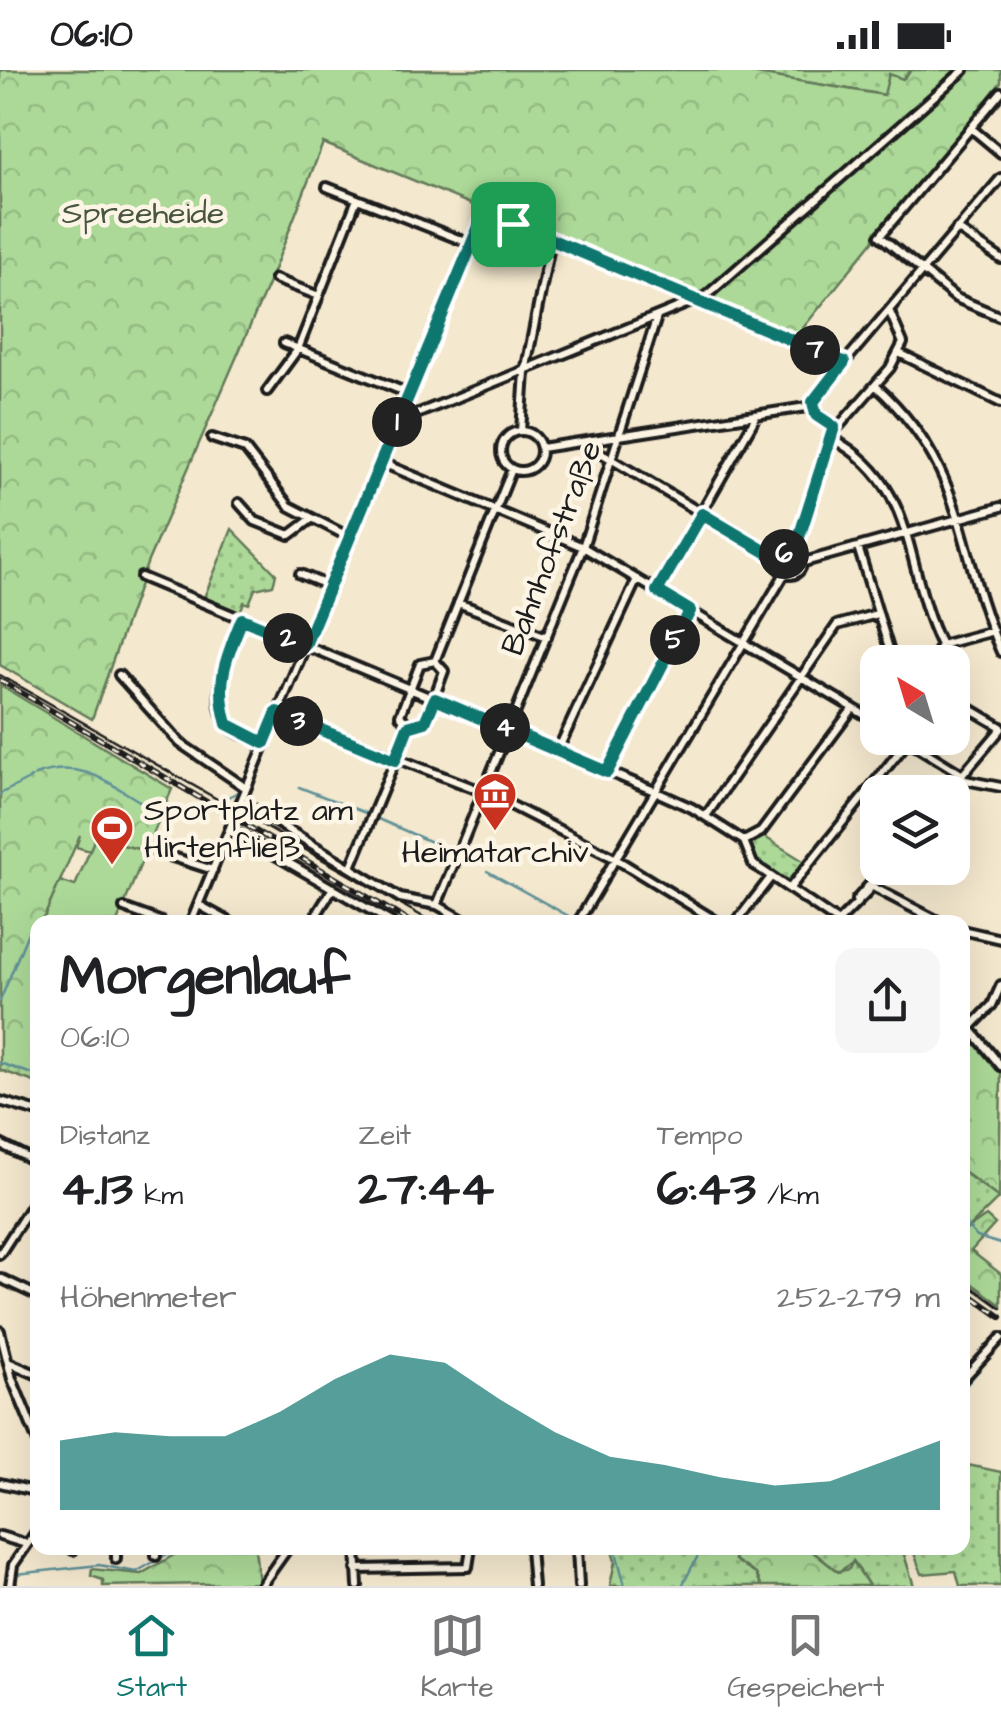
<!DOCTYPE html>
<html lang="de">
<meta charset="utf-8">
<style>
body{margin:0;font-family:"Architects Daughter",sans-serif;background:#f6f6f6;color:#202124;height:100vh;display:flex;flex-direction:column;font-size:38px;white-space:nowrap}
*{box-sizing:border-box;margin:0}
p{font-size:32px;color:#757577}
.icon{flex:none;width:55px;height:55px;fill:none;stroke:currentColor;stroke-width:2;stroke-linecap:round;stroke-linejoin:round}
.map{position:relative;flex:1;overflow:hidden}
.panel{position:absolute;left:30px;top:845px;width:940px;height:640px;display:flex;flex-direction:column;background:#fff;border-radius:20px;box-shadow:0 10px 40px #0002}
.panel>*{flex:none}
.needle{width:65px;rotate:322deg}
.fabs{position:absolute;left:860px;top:575px;display:grid;gap:20px}
.fabs a{display:grid;place-items:center;width:110px;height:110px;border-radius:20px;background:#fff;box-shadow:0 10px 40px #0002;font-size:50px}
.pin{position:absolute;display:grid;place-items:center;width:85px;height:85px;color:#fff;margin:-42px;border-radius:20px;box-shadow:0 5px 15px #0006}
.km{position:absolute;width:50px;height:50px;margin:-25px;border-radius:50%;background:#222;color:#fff;font-size:28px;line-height:50px;text-align:center}
.round{display:grid;place-items:center;flex:none;width:105px;height:105px;border-radius:20px;background:#f6f6f6}
.summary{display:flex;align-items:center;justify-content:space-between;height:170px;padding:0 30px}
h1{font-size:55px;font-weight:700;line-height:75px}
.figures{display:grid;grid-template-columns:repeat(3,1fr);gap:15px;height:170px;padding:10px 30px}
.figures div{display:grid;align-content:center}
.figures b{font-size:50px;font-weight:700}
.figures small{font-size:28px;font-weight:400}
.figures p{font-size:28px}
.chart{height:280px;padding:20px 30px}
.chart p{display:flex;justify-content:space-between}
.chart svg{width:100%;height:180px;margin-top:10px;fill:#0f766e;opacity:.7}
.status{display:flex;justify-content:space-between;align-items:center;height:70px;padding:0 50px;background:#fff;direction:ltr}
.status svg{height:28px;fill:currentColor}
.dock{display:flex;justify-content:space-around;align-items:center;height:140px;border-top:2px solid #e0e0e0;background:#fff;font-size:28px;color:#757577}
.dock a{display:grid;justify-items:center;gap:5px}
.dock .selected{color:#0f766e}
.map>svg:first-child{display:block}
</style>
<div class="status"><b>06:10</b><svg viewBox="0 0 49 12"><path d="M0 12V9h3v3zM5 12V6h3v6zM10 12V3h3v9zM15 12V0h3v12zM26 1h20v11H26zM47 4h2v5h-2z"/></svg></div>
<div class="map">
<svg width="1001" height="1516" viewBox="0 0 1001 1516">
<defs>
<pattern id="grass-dots" width="8" height="8" patternUnits="userSpaceOnUse" patternTransform="scale(2.5)"><rect width="8" height="8" fill="#acd998"/><path d="M2 2h.1M6 6h.1" fill="none" stroke="#93ba82" stroke-width="1.8" stroke-linecap="round"/></pattern>
<pattern id="forest-crowns" width="20" height="18" patternUnits="userSpaceOnUse" patternTransform="scale(2.5)"><rect width="20" height="18" fill="#acd998"/><path d="M2 6a3 3 0 1 1 6 0M12 15a3 3 0 1 1 6 0" fill="none" stroke="#93ba82"/></pattern>
</defs>
<rect width="100%" height="100%" fill="#f4e8ce"/>
<filter id="ink" filterUnits="userSpaceOnUse"><feTurbulence type="fractalNoise" baseFrequency=".01" numOctaves="2"/><feDisplacementMap in="SourceGraphic" scale="20" xChannelSelector="R" yChannelSelector="G"/><feConvolveMatrix kernelMatrix="1 2 1 2 8 2 1 2 1" color-interpolation-filters="sRGB"/></filter>
<g filter="url(#ink)">
<!-- grass -->
<path fill="url(#grass-dots)" stroke="#647a5a" stroke-width="2.5" d="M 733,0 L 912,0 L 885,25 Z
M 232,459 L 276,504 L 273,515 L 255,519 L 249,534 L 244,532 L 240,542 L 203,530 Z
M 763,766 L 805,792 L 789,813 L 753,787 L 751,774 Z
M 962,1101 L 999,1128 L 963,1163 L 962,1162 Z
M 963,1394 L 1001,1402 L 1001,1516 L 960,1516 L 956,1501 L 922,1504 L 912,1478 L 962,1478 Z
M 611,1478 L 732,1478 L 735,1490 L 756,1504 L 762,1516 L 610,1516 L 615,1491 Z
M 808,1478 L 902,1478 L 914,1516 L 869,1516 L 854,1492 L 838,1502 Z"/>
<!-- forest -->
<path fill="url(#forest-crowns)" stroke="#647a5a" stroke-width="2.5" d="M 0,0 L 733,0 L 884,25 L 889,4 L 903,9 L 912,0 L 1001,0 L 1001,12 L 795,268 L 323,73 L 270,210 L 148,491 L 92,649 L 0,595 Z
M 0,615 L 172,719 L 146,781 L 95,768 L 90,781 L 76,777 L 80,765 L 45,846 L 38,852 L 37,1013 L 0,1000 Z
M 962,957 L 1001,1003 L 999,1128 L 963,1101 Z
M 986,1146 L 995,1154 L 971,1181 L 1001,1204 L 1001,1235 L 963,1207 L 963,1162 Z
M 186,1478 L 255,1478 L 259,1513 L 103,1516 L 103,1510 L 91,1506 L 92,1499 L 141,1504 Z
M 732,1478 L 808,1478 L 838,1502 L 849,1499 L 853,1491 L 869,1516 L 762,1516 L 756,1504 L 735,1490 Z"/>
<!-- pitch -->
<path fill="#acd998" stroke="#647a5a" stroke-width="2.5" d="M 95,768 L 146,781 L 117,852 L 42,852 L 60,811 L 75,816 Z"/>
<g fill="none" stroke-linecap="round" stroke-linejoin="round">
<!-- stream -->
<path stroke="#619198" stroke-width="2.5" d="M 35,705 C 111,678 136,760 196,741
M 299,717 L 368,744
M 0,724 L 31,708
M 226,728 L 238,722
M 378,749 L 454,782
M 487,801 L 574,849
M 0,931 L 29,860
M 0,993 L 38,1006
M 962,1150 L 966,1154
M 968,1157 L 977,1167 L 1001,1174
M 962,1320 L 1001,1275
M 615,1478 L 625,1516
M 16,1504 L 99,1495 L 136,1502 L 178,1478
M 682,1516 L 702,1478"/>
<defs>
<path id="minor" d="M 1001,22 L 880,166 L 956,228 L 1001,247
M 971,58 L 1001,83
M 327,117 L 471,174
M 957,159 L 1001,189
M 275,209 L 319,226
M 284,273 L 410,324
M 901,284 L 1001,333
M 876,316 C 969,401 955,478 1001,582
M 267,321 L 298,279 L 357,129
M 813,336 L 844,293 L 1001,108
M 813,336 L 826,354 L 839,356 L 890,298 L 903,273 L 889,240
M 397,352 L 706,226 L 964,0
M 521,361 L 525,302 L 551,171
M501 381a20 20 0 1 1 40 0a20 20 0 1 1-40 0Z
M 212,368 L 245,379 L 289,436 L 349,467
M 831,368 C 920,415 903,499 941,575
M 584,373 L 778,489
M 541,378 L 813,336
M 380,392 L 583,477 L 878,653
M 239,433 L 255,451 L 290,465 L 310,450
M 858,477 L 893,592
M778 493a12 12 0 1 1 24 0a12 12 0 1 1-24 0Z
M 795,481 L 834,357
M 804,492 L 1001,437
M 300,504 L 329,516
M 141,507 L 652,720 L 692,738 L 744,771
M 657,521 L 757,345
M 458,533 L 547,567
M 242,549 C 231,576 206,628 228,656 C 235,664 254,668 264,673
M 941,575 L 993,561
M 435,591 L 512,399
M 931,592 L 941,575
M 119,605 L 180,673 L 246,718
M 952,628 L 1001,657
M 277,642 L 489,724 L 616,789 L 718,852
M 409,657 L 425,652 L 444,601 L 435,591
M 409,657 L 400,645 L 420,594 L 435,591
M 903,668 L 963,705
M 558,680 L 637,509
M 607,701 L 690,541
M 960,709 L 1001,717
M 948,722 L 1001,659
M 241,731 L 400,828 L 437,835 L 467,852
M 706,746 L 837,555 L 877,544
M 230,759 L 391,852
M 744,771 L 761,762 L 853,638
M 744,771 L 753,794 L 838,852
M 148,779 L 213,800
M 351,797 L 409,657
M 871,816 L 940,852
M 789,819 L 908,671
M 856,830 L 884,798
M 199,835 L 230,852
M 437,835 L 583,477 L 657,247
M 124,838 L 162,852
M 191,852 L 485,142 L 844,293
M 312,852 L 333,818
M 578,852 L 784,505
M 736,852 L 771,807
M 838,852 L 868,822 L 873,810
M 962,860 L 1001,869
M 962,949 L 1001,996
M 970,958 L 992,935 L 1001,915
M 0,1031 L 38,1042
M 0,1074 L 38,1093
M 0,1184 L 38,1125
M 0,1208 L 38,1226
M 0,1261 L 12,1309 L 38,1372
M 8,1292 L 38,1305
M 962,1310 L 1001,1268
M 0,1413 L 38,1422
M 0,1466 L 27,1474
M 73,1478 L 73,1480
M 156,1478 L 156,1486
M 356,1478 L 358,1516
M 530,1478 L 533,1516
M 577,1478 L 579,1516
M 116,1489 L 116,1478
M 356,1499 L 468,1497 L 471,1478
M 10,1516 L 13,1495 L 38,1459
M 261,1516 L 288,1478"/>
</defs>
<!-- minor casing -->
<use href="#minor" stroke="#1c1c1c" stroke-width="14"/>
<!-- minor -->
<use href="#minor" stroke="#fcf5e5" stroke-width="6"/>
<!-- tram -->
<path stroke="#1c1c1c" stroke-width="2.5" d="M 0,605 L 432,852
M 962,1210 L 1001,1238"/>
<defs>
<path id="rail" d="M 0,610 L 410,852
M 962,1219 L 1001,1247"/>
</defs>
<!-- rail casing -->
<use href="#rail" stroke="#1c1c1c" stroke-width="6"/>
<!-- rail -->
<use href="#rail" stroke="#fcf5e5" stroke-width="2.5" stroke-dasharray="8" stroke-linecap="butt"/>
</g>
</g>
<g fill="none" stroke-linecap="round" stroke-linejoin="round" filter="url(#ink)">
<defs>
<path id="route" d="M 485,142 L 844,292 L 813,332 L 816,345 L 834,357 L 795,480 L 778,489 L 702,444 L 657,521 L 690,541 L 607,702 L 435,629 L 425,652 L 408,657 L 395,690 L 277,642 L 264,673 L 227,654 C 215,612 226,588 242,549 L 305,575 Z"/>
</defs>
<!-- route casing -->
<use href="#route" stroke="#fff" stroke-width="20"/>
<!-- route -->
<use href="#route" stroke="#0f766e" stroke-width="12"/>
</g>
<!-- icons -->
<defs>
<symbol id="museum-pin" viewBox="-11 -11 22 30"><path d="M0 17L-7.5 6A9.5 9.5 0 1 1 7.5 6Z" fill="#c8321e" stroke="#fcf5e5"/><path d="M0-6L6-3V-2H-6V-3ZM-5-1h2V3h-2ZM-1-1h2V3h-2ZM3-1h2V3H3ZM-6 4H6V6H-6Z" fill="#fff"/></symbol>
<symbol id="stadium-pin" viewBox="-11 -11 22 30"><path d="M0 17L-7.5 6A9.5 9.5 0 1 1 7.5 6Z" fill="#c8321e" stroke="#fcf5e5"/><path d="M0-5a6.5 5 0 1 0 0 10a6.5 5 0 1 0 0-10ZM-3.5-1.8h7v3.6h-7Z" fill="#fff"/></symbol>
</defs>
<g fill-rule="evenodd">
<use href="#museum-pin" x="470" y="699" width="50" height="68"/>
<use href="#stadium-pin" x="87" y="733" width="50" height="68"/>
</g>
<g text-anchor="middle" dominant-baseline="central" stroke-width="9" stroke-linejoin="round" paint-order="stroke">
<!-- park labels -->
<g font-size="32" fill="#475541" stroke="#fcf5e5">
<text x="143" y="143">Spreeheide</text>
</g>
<!-- street labels -->
<g font-size="32" fill="#1c1c1c" stroke="#fcf5e5">
<text transform="translate(552 478) rotate(-69)">Bahnhofstraße</text>
</g>
<!-- poi labels -->
<g font-size="32" fill="#1c1c1c" stroke="#fcf5e5" text-anchor="start">
<text x="144" y="740">Sportplatz am<tspan x="144" dy="37">Hirtenfließ</tspan></text>
<text x="495" y="782" text-anchor="middle">Heimatarchiv</text>
</g>
</g>
</svg>
<div class="fabs">
<a><svg class="needle" viewBox="-14 -14 28 28"><path d="M0-13l5 13h-10z" fill="#e53935"/><path d="M0 13l5-13h-10z" fill="#757577"/></svg></a>
<a><svg class="icon" aria-label="layers" viewBox="0 0 24 24"><path d="M12 4l9 5-9 5-9-5zM3 14l9 5 9-5"/></svg></a>
</div>
<div class="pin" style="left:513px;top:154px;background:#1e9e55"><svg class="icon" aria-label="arrive" viewBox="0 0 24 24"><path d="M6 21V4h12l-3 4 3 4H6"/></svg></div>
<b class="km" style="left:397px;top:352px">1</b>
<b class="km" style="left:288px;top:568px">2</b>
<b class="km" style="left:298px;top:651px">3</b>
<b class="km" style="left:505px;top:658px">4</b>
<b class="km" style="left:675px;top:570px">5</b>
<b class="km" style="left:784px;top:484px">6</b>
<b class="km" style="left:815px;top:280px">7</b>
<section class="panel">
<div class="summary"><div><h1>Morgenlauf</h1><p>06:10</p></div><a class="round"><svg class="icon" aria-label="share" viewBox="0 0 24 24"><path d="M12 15V3M7 8l5-5 5 5M5 13v7h14v-7"/></svg></a></div>
<div class="figures">
<div><p>Distanz</p><b>4.13<small> km</small></b></div>
<div><p>Zeit</p><b>27:44</b></div>
<div><p>Tempo</p><b>6:43<small> /km</small></b></div>
</div>
<div class="chart"><p><span>Höhenmeter</span>252–279 m</p>
<svg viewBox="0 0 160 44" preserveAspectRatio="none"><path d="M0 44V27L10 25L20 26L30 26L40 20L50 12L60 6L70 8L80 17L90 25L100 31L110 33L120 36L130 38L140 37L150 32L160 27V44z"/></svg>
</div>
</section>
</div>
<nav class="dock">
<a class="selected"><svg class="icon" aria-label="home" viewBox="0 0 24 24"><path d="M3 11l9-7 9 7M6 9v11h12V9"/></svg>Start</a>
<a><svg class="icon" aria-label="map" viewBox="0 0 24 24"><path d="M3 6l6-2 6 2 6-2v14l-6 2-6-2-6 2zM9 4v14M15 6v14"/></svg>Karte</a>
<a><svg class="icon" aria-label="saved" viewBox="0 0 24 24"><path d="M7 4h10v16l-5-4-5 4z"/></svg>Gespeichert</a>
</nav>
